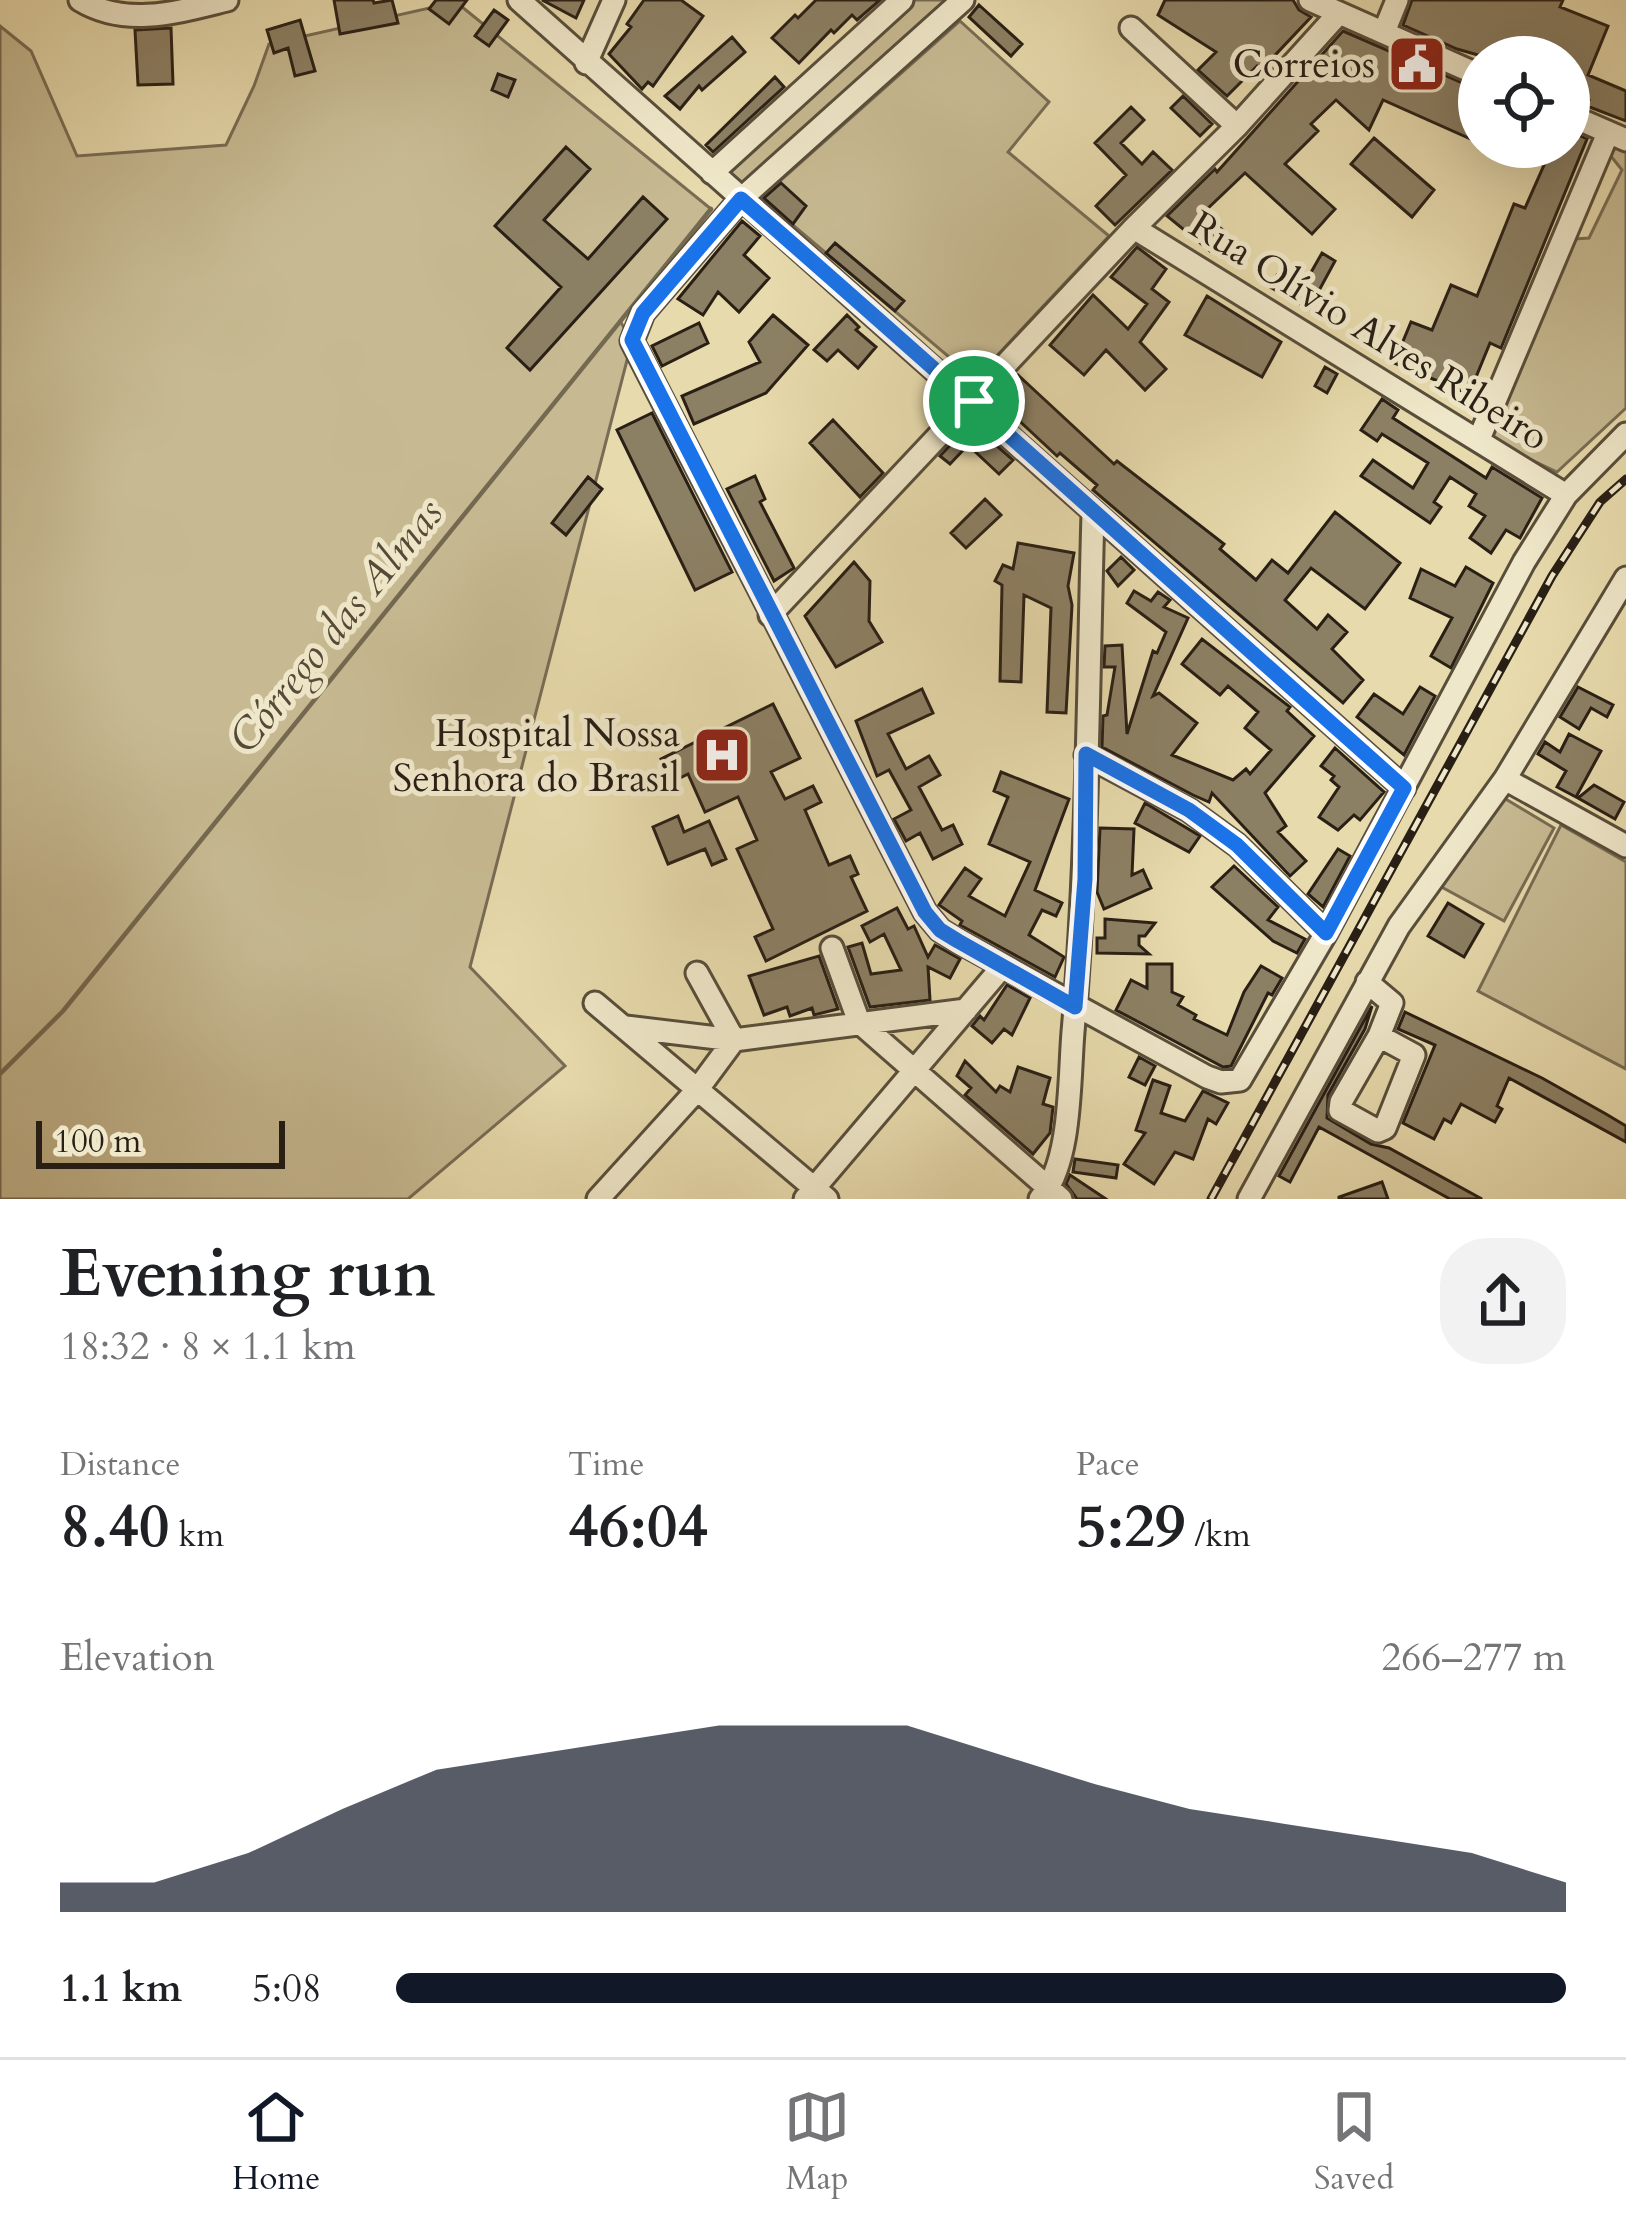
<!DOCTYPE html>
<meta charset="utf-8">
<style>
body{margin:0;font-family:Cardo,serif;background:#f2f2f2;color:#202124;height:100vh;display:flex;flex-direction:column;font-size:45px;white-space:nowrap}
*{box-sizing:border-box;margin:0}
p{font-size:39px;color:#757577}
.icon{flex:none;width:66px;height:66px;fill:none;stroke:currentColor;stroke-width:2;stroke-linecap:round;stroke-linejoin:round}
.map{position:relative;height:1199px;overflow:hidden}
.panel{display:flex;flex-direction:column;background:#fff;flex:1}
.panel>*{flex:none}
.fabs{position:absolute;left:1458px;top:36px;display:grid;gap:24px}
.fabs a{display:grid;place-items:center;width:132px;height:132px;border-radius:50%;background:#fff;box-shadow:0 12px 48px #0002;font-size:60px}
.scale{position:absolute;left:36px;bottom:30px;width:249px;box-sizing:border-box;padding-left:12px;border:6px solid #291f15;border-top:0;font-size:33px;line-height:42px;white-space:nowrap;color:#291f15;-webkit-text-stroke:9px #efe7c9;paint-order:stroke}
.pin{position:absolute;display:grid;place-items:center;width:102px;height:102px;color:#fff;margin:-51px;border:6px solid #fff;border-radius:50%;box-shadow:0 3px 12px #0007}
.round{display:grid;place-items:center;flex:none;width:126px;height:126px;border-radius:48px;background:#f2f2f2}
.overview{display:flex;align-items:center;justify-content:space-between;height:204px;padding:0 60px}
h1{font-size:66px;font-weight:700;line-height:90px}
.stats{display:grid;grid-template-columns:repeat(3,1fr);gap:18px;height:204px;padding:12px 60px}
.stats div{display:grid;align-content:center}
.stats b{font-size:60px;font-weight:700}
.stats small{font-size:33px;font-weight:400}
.stats p{font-size:33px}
.chart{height:336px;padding:24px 60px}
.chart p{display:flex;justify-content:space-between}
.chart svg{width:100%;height:216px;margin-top:12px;fill:#111827;opacity:.7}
ul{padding:0 60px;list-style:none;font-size:39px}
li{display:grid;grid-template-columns:192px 144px 1fr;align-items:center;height:90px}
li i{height:30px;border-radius:15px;background:#111827}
.tabs{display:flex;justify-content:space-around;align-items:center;height:168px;border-top:3px solid #e0e0e0;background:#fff;font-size:33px;color:#757577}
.tabs a{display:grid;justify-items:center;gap:6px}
.tabs .selected{color:#111827}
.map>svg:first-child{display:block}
</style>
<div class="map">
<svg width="1626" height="1199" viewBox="0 0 1626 1199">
<rect width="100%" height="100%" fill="#e7daac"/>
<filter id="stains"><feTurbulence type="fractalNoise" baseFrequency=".00167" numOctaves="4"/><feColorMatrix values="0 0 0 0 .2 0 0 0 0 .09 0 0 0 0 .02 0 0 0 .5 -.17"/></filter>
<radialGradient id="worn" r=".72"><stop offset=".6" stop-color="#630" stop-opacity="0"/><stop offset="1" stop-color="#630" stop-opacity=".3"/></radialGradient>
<!-- green -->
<path fill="#c7ba92" stroke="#786c54" stroke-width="3" d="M 912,0 L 953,0 L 744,190 L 726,170 Z
M 456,2 L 711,209 L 620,321 L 632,341 L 470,967 L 565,1066 L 408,1199 L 0,1199 L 0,26 L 31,51 L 77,156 L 226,145 L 254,86 L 269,44 Z
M 960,21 L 1049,102 L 1008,152 L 1109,236 L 975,379 L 761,198 Z
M 1614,144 L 1626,149 L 1626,408 L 1557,472 L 1481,436 L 1574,239 L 1589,238 L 1622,170 L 1610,155 Z
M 1499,795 L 1554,828 L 1504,921 L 1436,884 Z
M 1561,825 L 1626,862 L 1626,1069 L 1478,991 Z"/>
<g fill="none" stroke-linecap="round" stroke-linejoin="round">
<!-- stream -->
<path stroke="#746951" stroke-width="4.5" d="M 0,1074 L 63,1011 L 711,209"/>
</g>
<!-- building -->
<path fill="#8c8064" stroke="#291f15" stroke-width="3" d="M 334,0 L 373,0 L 374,3 L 392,0 L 398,23 L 340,34 Z
M 436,0 L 467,0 L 449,24 L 429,9 Z
M 542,0 L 584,0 L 576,18 Z
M 644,0 L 681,0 L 703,16 L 653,86 L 648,82 L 642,89 L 609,54 L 631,27 L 627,24 Z
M 816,0 L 880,0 L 857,20 L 852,15 L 834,33 L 831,30 L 799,63 L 772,38 L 795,15 L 798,18 Z
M 1165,0 L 1293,0 L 1299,10 L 1311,17 L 1261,70 L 1257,66 L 1227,96 L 1198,70 L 1216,52 L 1158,15 Z
M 1412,0 L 1563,0 L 1560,7 L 1608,26 L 1588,75 L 1626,91 L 1626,121 L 1587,106 L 1589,100 L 1569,92 L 1569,57 L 1485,57 L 1457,49 L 1403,25 Z
M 979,5 L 1022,44 L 1011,56 L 969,17 Z
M 494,10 L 508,20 L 489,46 L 475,36 Z
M 300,20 L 315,71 L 295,76 L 288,48 L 274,53 L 267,30 Z
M 171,28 L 173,84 L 138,85 L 135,30 Z
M 1343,31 L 1479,90 L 1479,125 L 1473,140 L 1383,100 L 1369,130 L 1336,100 L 1311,124 L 1318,131 L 1285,164 L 1335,209 L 1312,234 L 1245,173 L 1203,213 L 1226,233 L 1210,251 L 1167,216 L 1215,169 L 1217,172 Z
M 732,37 L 745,52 L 702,90 L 699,86 L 680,109 L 665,96 Z
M 498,74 L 515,80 L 508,97 L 492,90 Z
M 775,77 L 784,87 L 713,152 L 706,145 Z
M 1183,96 L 1212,124 L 1200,136 L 1171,108 Z
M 1131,107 L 1144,120 L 1121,143 L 1142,164 L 1153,152 L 1172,170 L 1115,225 L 1096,206 L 1126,175 L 1095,143 Z
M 1569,131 L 1587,139 L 1501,348 L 1490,343 L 1469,394 L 1394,363 L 1411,322 L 1432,330 L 1451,285 L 1477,296 L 1514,204 L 1525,208 L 1544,165 L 1498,147 L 1569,147 Z
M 1374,138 L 1434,190 L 1412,217 L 1351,164 Z
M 566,147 L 590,169 L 544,220 L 588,259 L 643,197 L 667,219 L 530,370 L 507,348 L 561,287 L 495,226 Z
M 781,183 L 806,206 L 793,224 L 764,198 Z
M 742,221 L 760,236 L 744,255 L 769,278 L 739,312 L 718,292 L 703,315 L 678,299 Z
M 835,243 L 904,301 L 895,311 L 826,253 Z
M 1137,247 L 1166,269 L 1152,289 L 1169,302 L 1140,342 L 1166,369 L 1145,390 L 1106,350 L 1084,375 L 1050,345 L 1093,295 L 1128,329 L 1147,304 L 1111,277 Z
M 1322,253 L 1335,261 L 1309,309 L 1270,287 L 1277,275 L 1301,290 Z
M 1207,296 L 1281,342 L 1262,377 L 1185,335 Z
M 773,315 L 808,345 L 766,393 L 694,424 L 682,396 L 760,362 L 749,342 Z
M 847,315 L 859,327 L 856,330 L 876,347 L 858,368 L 838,350 L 827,361 L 814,350 Z
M 699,323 L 708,343 L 662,366 L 652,346 Z
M 1325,367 L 1337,374 L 1327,393 L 1315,386 Z
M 1018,375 L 1114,464 L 1117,461 L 1224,544 L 1220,549 L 1256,580 L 1272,560 L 1288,573 L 1335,512 L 1400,563 L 1365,609 L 1311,568 L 1285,600 L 1317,629 L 1328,615 L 1347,632 L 1332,649 L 1363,680 L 1343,703 L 1093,490 L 1097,485 L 1060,453 L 1057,456 L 996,399 Z
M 1382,399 L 1398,410 L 1393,418 L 1486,478 L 1492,467 L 1542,498 L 1520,538 L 1506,530 L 1491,553 L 1470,538 L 1485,516 L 1469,506 L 1476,494 L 1450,477 L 1434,502 L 1441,507 L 1430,523 L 1361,476 L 1373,460 L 1413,488 L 1428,463 L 1382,434 L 1377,441 L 1361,430 Z
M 652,413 L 732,572 L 695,590 L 617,430 Z
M 833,420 L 883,473 L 860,497 L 810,443 Z
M 971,423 L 1013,460 L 999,474 L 968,445 L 950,464 L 940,456 Z
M 755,476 L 765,499 L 760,502 L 794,568 L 774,581 L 727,489 Z
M 588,477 L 602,489 L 566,535 L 552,523 Z
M 985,499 L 1001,515 L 966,548 L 951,533 Z
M 1018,543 L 1074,553 L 1068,586 L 1072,605 L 1066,713 L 1047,712 L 1051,608 L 1024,595 L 1021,682 L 1000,681 L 1002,585 L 995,581 L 1003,565 L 1013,569 Z
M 1121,557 L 1134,570 L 1118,586 L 1107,571 Z
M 854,562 L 870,581 L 869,621 L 882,642 L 836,667 L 805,616 Z
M 1466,567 L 1493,583 L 1451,668 L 1431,656 L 1452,618 L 1410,598 L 1421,569 L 1455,586 Z
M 1134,591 L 1151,601 L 1158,592 L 1170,600 L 1164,607 L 1188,618 L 1153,696 L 1159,693 L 1197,723 L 1172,755 L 1233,780 L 1246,769 L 1250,774 L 1271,750 L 1245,728 L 1258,712 L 1228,686 L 1220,695 L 1182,664 L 1202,639 L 1290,707 L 1287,711 L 1314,736 L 1265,793 L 1286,826 L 1278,832 L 1306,861 L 1290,876 L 1212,793 L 1209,802 L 1193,795 L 1102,747 L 1103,716 L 1107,715 L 1115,667 L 1104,667 L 1105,646 L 1122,645 L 1127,734 L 1153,651 L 1157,653 L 1166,632 L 1127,603 Z
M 1420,687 L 1435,696 L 1404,755 L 1357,717 L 1374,694 L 1403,714 Z
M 1578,687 L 1613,705 L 1607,717 L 1591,708 L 1579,729 L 1560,717 Z
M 922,689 L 933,713 L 888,734 L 906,769 L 929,756 L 940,775 L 919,787 L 942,830 L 953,825 L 962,844 L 933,859 L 920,833 L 906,841 L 894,819 L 911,810 L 889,770 L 877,776 L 856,721 Z
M 773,704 L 800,758 L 771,772 L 785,799 L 813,786 L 821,802 L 805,810 L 829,865 L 850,856 L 858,874 L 851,877 L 867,911 L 766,961 L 755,937 L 773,929 L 737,849 L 757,840 L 738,797 L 705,812 L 688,774 L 672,782 L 661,759 Z
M 1569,734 L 1601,751 L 1576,797 L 1557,787 L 1566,771 L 1538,754 L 1545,742 L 1560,752 Z
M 1335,748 L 1384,792 L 1360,820 L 1354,815 L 1338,830 L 1319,817 L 1339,787 L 1331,780 L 1334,776 L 1321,766 Z
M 1001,772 L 1069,799 L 1035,890 L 1062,903 L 1056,916 L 1042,910 L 1029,935 L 1064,957 L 1055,977 L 960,925 L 962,921 L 939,905 L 965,868 L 981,879 L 969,896 L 1005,916 L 1030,862 L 989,844 L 1008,797 L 994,791 Z
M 1594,785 L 1624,802 L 1615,819 L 1578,798 Z
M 1145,803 L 1200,836 L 1189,852 L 1135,823 Z
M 678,816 L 684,832 L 709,821 L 726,859 L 712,865 L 705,849 L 668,864 L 653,827 Z
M 1100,828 L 1134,829 L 1132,875 L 1143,870 L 1151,888 L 1104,909 L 1097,892 Z
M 1338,849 L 1350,856 L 1323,907 L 1308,894 Z
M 1234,866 L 1278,907 L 1268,920 L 1305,939 L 1297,953 L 1273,941 L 1212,887 Z
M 1448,903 L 1483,924 L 1464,957 L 1428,936 Z
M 897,908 L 908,929 L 914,926 L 928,957 L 935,945 L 960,959 L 950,978 L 928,967 L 930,1000 L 870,1007 L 848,947 L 862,943 L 871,974 L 901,970 L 884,934 L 870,942 L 862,926 Z
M 1105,919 L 1155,923 L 1145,936 L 1139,936 L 1139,945 L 1149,954 L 1097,953 L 1097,938 L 1105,938 Z
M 819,956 L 838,1009 L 814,1015 L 812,1008 L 790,1016 L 787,1007 L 764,1015 L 749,976 Z
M 1147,964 L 1172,964 L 1172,992 L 1183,997 L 1178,1005 L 1196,1015 L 1194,1019 L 1227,1035 L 1244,992 L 1261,966 L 1282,978 L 1272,995 L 1268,993 L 1231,1066 L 1223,1067 L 1116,1010 L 1131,980 L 1147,988 Z
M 1007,985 L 1030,998 L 1012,1035 L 1004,1029 L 992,1043 L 972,1026 L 980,1016 L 984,1020 Z
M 1372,1006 L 1365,1029 L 1328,1095 L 1327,1118 L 1371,1144 L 1389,1148 L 1482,1199 L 1450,1199 L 1319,1127 L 1290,1182 L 1279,1176 Z
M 1405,1012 L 1542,1078 L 1606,1114 L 1626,1126 L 1626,1142 L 1509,1078 L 1497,1106 L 1502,1109 L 1495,1122 L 1461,1104 L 1451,1123 L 1444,1119 L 1434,1139 L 1403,1123 L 1435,1045 L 1398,1029 Z
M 1139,1057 L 1155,1066 L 1145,1085 L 1129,1077 Z
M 965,1061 L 996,1092 L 1000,1086 L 1010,1092 L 1018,1067 L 1050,1078 L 1043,1104 L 1053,1107 L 1050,1133 L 1033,1154 L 965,1095 L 971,1088 L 957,1076 Z
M 1153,1080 L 1170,1086 L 1161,1113 L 1185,1121 L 1203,1091 L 1228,1103 L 1216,1124 L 1208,1119 L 1193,1159 L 1175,1152 L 1154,1184 L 1124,1164 L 1145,1133 L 1136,1130 Z
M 1075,1159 L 1118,1165 L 1116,1178 L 1073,1172 Z
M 1070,1175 L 1106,1199 L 1077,1199 L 1066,1184 Z
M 1382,1182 L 1388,1199 L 1339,1199 L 1339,1197 Z"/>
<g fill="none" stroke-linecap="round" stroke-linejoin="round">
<defs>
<path id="minor" d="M 80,0 C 126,28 178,12 227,0
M 519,0 L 1404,788
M 963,0 L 741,199 L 643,313 L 632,341 L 925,912 L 940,930 L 958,941 L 1207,1077 L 1221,1082 L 1240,1080 L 1326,933 L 1524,562 L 1566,495 L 1626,434
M 1310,0 L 1479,75
M 1131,28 L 1237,126
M 1384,32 L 1397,0
M 586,63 L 614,0
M 1569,115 L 1626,140
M 712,173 L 902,0
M 1134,228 L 1566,495
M 1479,439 L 1608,133
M 770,615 L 1134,228 L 1237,126 L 1339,13
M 1086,755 L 1189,810 L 1237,845 L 1326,933
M 1505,779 L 1626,846
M 832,948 L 859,1022 L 1061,1199
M 1367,982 L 1392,1003 L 1379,1036 L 1414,1055 L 1385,1128 L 1378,1131 L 1340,1110 L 1341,1102 L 1379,1036
M 595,1003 L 827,1199
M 626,1027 L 734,1040 L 966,1010
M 598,1199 L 697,1090 L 734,1040 L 697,973
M 805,1199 L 1003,966
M 1040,1199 C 1072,1163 1069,1079 1073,1032 C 1088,859 1088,686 1093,513
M 1249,1199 L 1399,926 L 1505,779 L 1626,578"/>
</defs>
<!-- minor casing -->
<use href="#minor" stroke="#584e3b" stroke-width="27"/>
<!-- minor -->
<use href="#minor" stroke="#efe7c9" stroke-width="21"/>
<defs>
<path id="rail" d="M 1211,1199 L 1552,576 L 1600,502 L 1626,479"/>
</defs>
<!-- rail casing -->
<use href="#rail" stroke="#291f15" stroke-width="9"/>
<!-- rail -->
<use href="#rail" stroke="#efe7c9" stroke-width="4.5" stroke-dasharray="14" stroke-linecap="butt"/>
</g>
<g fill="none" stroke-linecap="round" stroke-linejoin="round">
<defs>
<path id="route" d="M 741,199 C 964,393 1183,592 1404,788 L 1326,933 L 1237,845 L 1189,810 L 1086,754 L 1085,879 L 1075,1007 L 958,941 L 940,930 L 925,912 L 632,340 L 643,313 Z"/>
</defs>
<!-- route casing -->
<use href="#route" stroke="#fff" stroke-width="24"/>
<!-- route -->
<use href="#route" stroke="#1a73e8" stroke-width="15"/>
</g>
<!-- icons -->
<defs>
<symbol id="civic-square" viewBox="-11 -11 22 22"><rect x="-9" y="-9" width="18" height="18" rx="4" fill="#8f2418" stroke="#efe7c9"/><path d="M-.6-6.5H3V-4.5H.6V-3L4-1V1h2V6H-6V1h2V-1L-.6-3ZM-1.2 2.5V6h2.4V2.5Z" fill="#fff"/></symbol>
<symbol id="hospital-square" viewBox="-11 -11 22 22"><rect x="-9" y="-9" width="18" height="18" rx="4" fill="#8f2418" stroke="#efe7c9"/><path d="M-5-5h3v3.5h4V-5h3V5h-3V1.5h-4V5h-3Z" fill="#fff"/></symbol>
</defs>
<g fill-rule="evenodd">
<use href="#civic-square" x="1384" y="31" width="66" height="66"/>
<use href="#hospital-square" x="689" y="722" width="66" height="66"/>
</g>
<g text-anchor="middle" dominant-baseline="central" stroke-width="10" stroke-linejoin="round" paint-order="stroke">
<!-- poi labels -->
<g font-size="39" fill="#291f15" stroke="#efe7c9" text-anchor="end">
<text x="1375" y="64">Correios</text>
<text x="680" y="733">Hospital Nossa<tspan x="680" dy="45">Senhora do Brasil</tspan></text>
</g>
<!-- street labels -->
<g font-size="39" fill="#291f15" stroke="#efe7c9">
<text transform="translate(1369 331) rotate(32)">Rua Olívio Alves Ribeiro</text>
</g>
<!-- water labels -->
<g font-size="42" font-style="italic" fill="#554a38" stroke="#efe7c9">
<text transform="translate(336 626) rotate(-51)">Córrego das Almas</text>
</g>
</g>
<rect width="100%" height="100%" filter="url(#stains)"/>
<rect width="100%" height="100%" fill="url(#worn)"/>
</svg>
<div class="fabs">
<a><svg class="icon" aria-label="locate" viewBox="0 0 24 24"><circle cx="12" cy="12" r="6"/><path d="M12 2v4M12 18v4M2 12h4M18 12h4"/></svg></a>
</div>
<div class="scale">100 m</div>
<div class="pin" style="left:974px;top:401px;background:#1e9e55"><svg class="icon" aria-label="arrive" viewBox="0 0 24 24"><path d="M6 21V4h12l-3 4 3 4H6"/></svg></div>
</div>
<section class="panel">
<div class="overview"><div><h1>Evening run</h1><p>18:32 · 8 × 1.1 km</p></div><a class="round"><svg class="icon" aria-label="share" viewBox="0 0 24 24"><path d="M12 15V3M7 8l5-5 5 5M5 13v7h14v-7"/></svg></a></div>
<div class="stats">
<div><p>Distance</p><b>8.40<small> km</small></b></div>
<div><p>Time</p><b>46:04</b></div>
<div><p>Pace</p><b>5:29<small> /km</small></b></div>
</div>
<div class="chart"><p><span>Elevation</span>266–277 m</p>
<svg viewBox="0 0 160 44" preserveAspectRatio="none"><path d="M0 44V38L10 38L20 32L30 23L40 15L50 12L60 9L70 6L80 6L90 6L100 12L110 18L120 23L130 26L140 29L150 32L160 38V44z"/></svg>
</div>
<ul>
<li><b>1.1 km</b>5:08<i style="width:100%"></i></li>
</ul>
</section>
<nav class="tabs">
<a class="selected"><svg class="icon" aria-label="home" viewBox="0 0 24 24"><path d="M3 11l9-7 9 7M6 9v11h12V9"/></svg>Home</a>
<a><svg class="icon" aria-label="map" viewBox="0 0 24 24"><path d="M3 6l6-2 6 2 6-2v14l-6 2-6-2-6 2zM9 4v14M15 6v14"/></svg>Map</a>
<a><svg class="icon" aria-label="saved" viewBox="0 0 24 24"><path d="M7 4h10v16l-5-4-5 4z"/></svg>Saved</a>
</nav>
